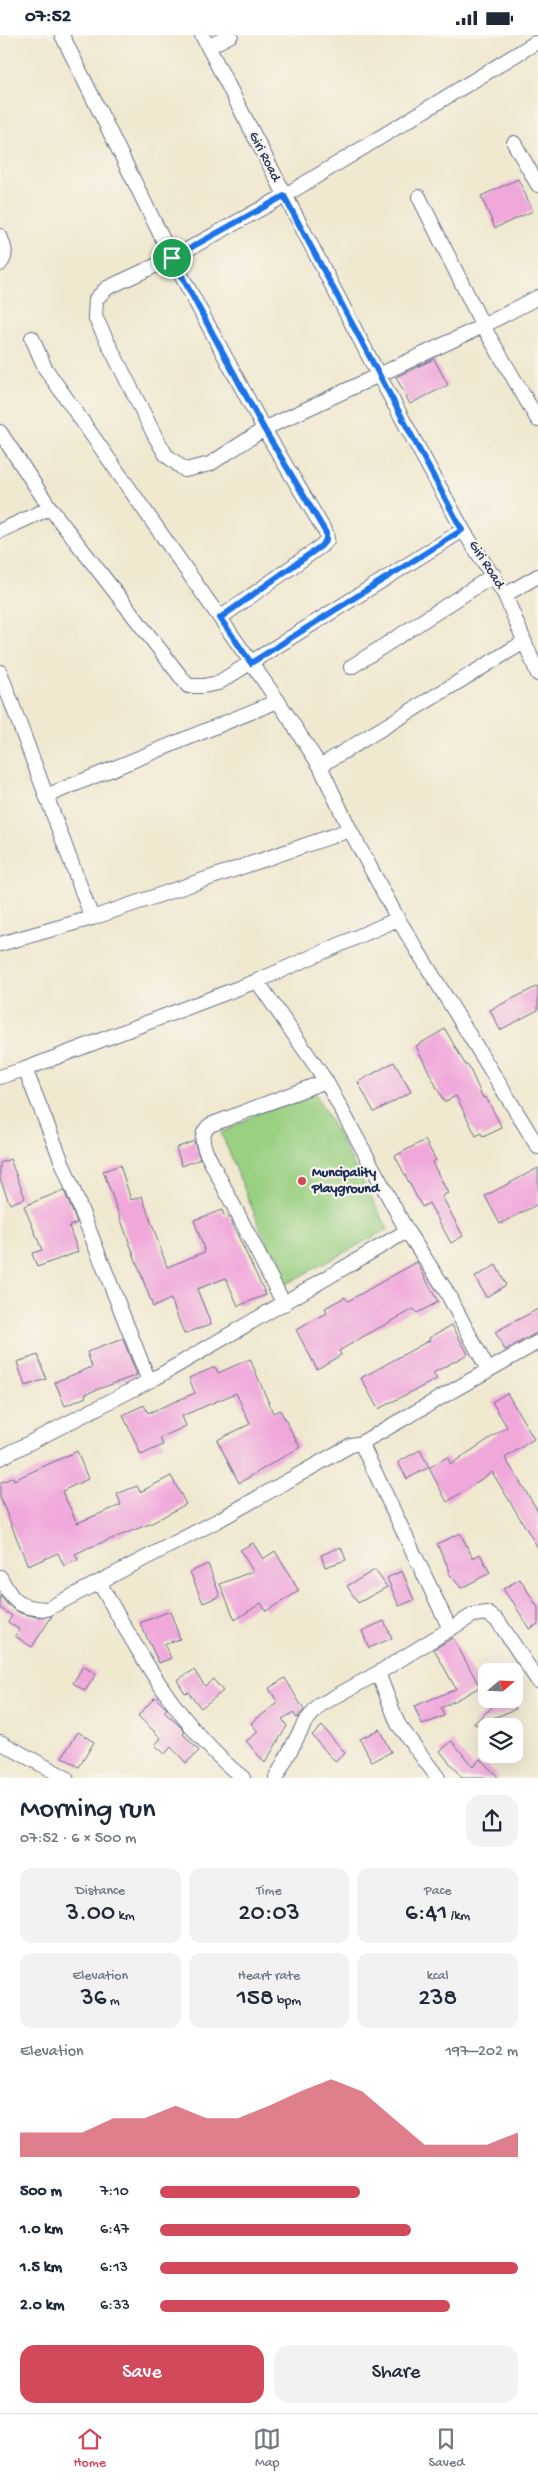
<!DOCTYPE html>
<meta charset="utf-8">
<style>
body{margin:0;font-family:"Gochi Hand",sans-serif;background:#f2f2f3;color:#1f2937;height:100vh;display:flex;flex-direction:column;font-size:19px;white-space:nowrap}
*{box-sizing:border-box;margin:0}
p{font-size:16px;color:#747a83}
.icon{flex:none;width:28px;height:28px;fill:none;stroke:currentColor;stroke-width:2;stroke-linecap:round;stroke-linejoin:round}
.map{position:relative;height:1743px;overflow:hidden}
.drawer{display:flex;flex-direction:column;background:#fff;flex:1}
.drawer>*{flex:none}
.needle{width:32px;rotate:71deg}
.tools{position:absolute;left:478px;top:1628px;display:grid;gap:10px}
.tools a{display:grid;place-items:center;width:45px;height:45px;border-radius:10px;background:#fff;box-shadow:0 5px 20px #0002;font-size:25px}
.pin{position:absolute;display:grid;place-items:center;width:42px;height:42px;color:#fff;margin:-21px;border:2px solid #fff;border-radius:50%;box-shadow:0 1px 5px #0007}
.round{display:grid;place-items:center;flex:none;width:52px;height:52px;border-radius:15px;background:#f2f2f3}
.headline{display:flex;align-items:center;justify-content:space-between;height:85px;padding:0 20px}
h1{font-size:28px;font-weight:600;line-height:38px}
.metrics{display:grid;grid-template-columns:repeat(3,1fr);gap:8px;height:85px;padding:5px 20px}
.metrics div{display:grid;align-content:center;border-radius:12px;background:#f2f2f3;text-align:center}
.metrics b{font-size:25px;font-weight:600}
.metrics small{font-size:14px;font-weight:400}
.metrics p{font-size:14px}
.chart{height:140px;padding:10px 20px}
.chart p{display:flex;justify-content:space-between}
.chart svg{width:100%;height:90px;margin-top:5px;fill:#d1495b;opacity:.7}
.primary-button{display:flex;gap:10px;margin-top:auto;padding:10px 20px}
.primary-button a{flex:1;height:58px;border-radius:15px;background:#d1495b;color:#fff;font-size:20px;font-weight:600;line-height:58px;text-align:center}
.primary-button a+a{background:#f2f2f3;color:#1f2937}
ul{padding:0 20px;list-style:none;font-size:16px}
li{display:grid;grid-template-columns:80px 60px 1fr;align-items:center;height:38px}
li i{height:12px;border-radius:6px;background:#d1495b}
.status{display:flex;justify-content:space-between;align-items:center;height:35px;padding:0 25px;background:#fff;direction:ltr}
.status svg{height:14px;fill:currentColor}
.tabs{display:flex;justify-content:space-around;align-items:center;height:70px;border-top:1px solid #e0e1e3;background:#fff;font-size:14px;color:#747a83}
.tabs a{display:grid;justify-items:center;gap:2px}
.tabs .selected{color:#d1495b}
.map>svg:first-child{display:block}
</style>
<div class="status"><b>07:52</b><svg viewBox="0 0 49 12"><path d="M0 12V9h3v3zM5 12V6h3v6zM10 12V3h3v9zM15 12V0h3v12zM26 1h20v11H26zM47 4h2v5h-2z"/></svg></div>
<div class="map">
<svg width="538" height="1743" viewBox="0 0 538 1743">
<rect width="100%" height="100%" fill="#f7f3e8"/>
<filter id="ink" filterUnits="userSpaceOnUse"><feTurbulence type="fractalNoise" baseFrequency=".02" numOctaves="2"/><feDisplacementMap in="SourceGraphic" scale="10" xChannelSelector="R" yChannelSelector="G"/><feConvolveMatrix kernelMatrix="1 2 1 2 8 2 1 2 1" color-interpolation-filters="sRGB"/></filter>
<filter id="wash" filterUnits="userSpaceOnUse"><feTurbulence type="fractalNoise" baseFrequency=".0096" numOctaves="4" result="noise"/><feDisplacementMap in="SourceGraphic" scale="20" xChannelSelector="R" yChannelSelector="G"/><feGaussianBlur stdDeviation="1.12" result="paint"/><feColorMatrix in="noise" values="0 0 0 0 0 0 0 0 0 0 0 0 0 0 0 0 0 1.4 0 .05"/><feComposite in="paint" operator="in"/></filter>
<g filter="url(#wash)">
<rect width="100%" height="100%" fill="#f0e8cf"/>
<!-- green -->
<path fill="#9ad082" stroke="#5a8070" d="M 311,1050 L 388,1194 L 284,1250 L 221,1098 Z"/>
<g id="blocks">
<!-- building -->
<path fill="#f0a8db" d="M 518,144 L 533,176 L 495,193 L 481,161 Z
M 434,324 L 448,350 L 410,369 L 396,342 Z
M 538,951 L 538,975 L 500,995 L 490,975 Z
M 445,994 L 466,1031 L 468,1030 L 483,1063 L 486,1062 L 502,1093 L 483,1102 L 481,1098 L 476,1101 L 456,1061 L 444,1067 L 416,1011 Z
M 394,1027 L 411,1057 L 374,1077 L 358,1047 Z
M 425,1105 L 436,1125 L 432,1127 L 448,1158 L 442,1161 L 463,1201 L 451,1208 L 429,1168 L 422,1172 L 395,1121 Z
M 194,1106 L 200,1124 L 182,1131 L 176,1113 Z
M 10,1124 L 25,1163 L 10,1169 L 0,1144 L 0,1128 Z
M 120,1130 L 131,1165 L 142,1161 L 167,1232 L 205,1217 L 194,1185 L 222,1175 L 224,1181 L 228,1180 L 266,1260 L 238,1271 L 226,1243 L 197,1254 L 211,1289 L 184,1299 L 171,1264 L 153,1272 L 103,1136 Z
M 538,1133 L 538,1169 L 500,1189 L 485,1161 Z
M 64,1155 L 77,1188 L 69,1191 L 78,1217 L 37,1232 L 32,1218 L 42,1215 L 24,1171 Z
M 417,1227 L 438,1267 L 417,1278 L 414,1274 L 366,1300 L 339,1316 L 341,1320 L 317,1334 L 296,1295 L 327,1278 L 325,1273 L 345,1262 L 348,1266 Z
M 496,1230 L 506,1250 L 486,1262 L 475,1242 Z
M 538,1274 L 538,1297 L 505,1315 L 495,1297 Z
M 452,1290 L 468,1319 L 433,1338 L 437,1344 L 378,1374 L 361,1343 L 430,1305 L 429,1303 Z
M 123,1304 L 137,1340 L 85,1359 L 86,1362 L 65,1371 L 55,1347 L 92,1332 L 87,1317 Z
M 38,1320 L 46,1344 L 25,1351 L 17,1327 Z
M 250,1324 L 273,1378 L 280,1375 L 300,1412 L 239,1448 L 217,1405 L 250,1389 L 236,1358 L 182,1381 L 186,1391 L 160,1403 L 163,1410 L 141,1420 L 123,1380 L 144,1370 L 148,1378 L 195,1358 L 189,1343 L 215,1332 L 218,1338 Z
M 507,1358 L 534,1404 L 505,1423 L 538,1476 L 538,1513 L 492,1437 L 447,1467 L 429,1433 L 447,1422 L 451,1429 L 507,1392 L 492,1367 Z
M 420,1415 L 429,1432 L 407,1444 L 398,1427 Z
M 77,1416 L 88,1444 L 62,1456 L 77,1488 L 121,1470 L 117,1459 L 137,1451 L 140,1457 L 171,1441 L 186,1469 L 152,1488 L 88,1513 L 75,1519 L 78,1525 L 64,1531 L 58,1518 L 28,1531 L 0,1462 L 0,1448 L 13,1442 L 14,1445 Z
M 460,1498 L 473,1523 L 480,1519 L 490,1538 L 461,1553 L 448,1537 L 450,1536 L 437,1509 Z
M 253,1508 L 263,1524 L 275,1516 L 299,1556 L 266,1576 L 261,1568 L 235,1585 L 220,1549 L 253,1536 L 240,1515 Z
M 341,1512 L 346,1525 L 325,1532 L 321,1520 Z
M 208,1529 L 220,1561 L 203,1568 L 190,1537 Z
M 375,1535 L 387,1552 L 358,1568 L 347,1551 Z
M 402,1536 L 414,1565 L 399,1571 L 387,1543 Z
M 520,1544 L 538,1573 L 538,1589 L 529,1594 L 512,1565 L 511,1566 L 503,1554 Z
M 0,1560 L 7,1569 L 20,1578 L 37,1582 L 52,1581 L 32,1612 L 15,1601 L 20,1595 L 8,1587 L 12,1581 L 0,1573 Z
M 170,1576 L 180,1604 L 164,1609 L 171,1623 L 159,1628 L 140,1588 Z
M 384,1586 L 392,1603 L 369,1613 L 362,1596 Z
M 453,1603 L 480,1652 L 441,1673 L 444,1681 L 422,1690 L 414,1671 L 456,1654 L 434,1614 Z
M 83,1631 L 96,1639 L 85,1656 L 73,1648 Z
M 194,1635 L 205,1651 L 213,1644 L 223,1656 L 201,1673 L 188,1657 L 185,1658 L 177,1645 Z
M 285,1643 L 304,1675 L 297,1683 L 293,1678 L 282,1684 L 287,1691 L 265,1728 L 246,1706 L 258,1697 L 251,1688 L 278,1668 L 269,1653 Z
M 155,1662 L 167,1674 L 164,1677 L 181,1692 L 185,1697 L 183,1699 L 199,1716 L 186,1728 L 171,1712 L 165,1719 L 155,1710 L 161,1703 L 138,1681 Z
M 502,1664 L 512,1664 L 516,1674 L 475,1690 L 474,1688 Z
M 322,1691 L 345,1718 L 335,1727 L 312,1700 Z
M 379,1694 L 391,1717 L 372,1727 L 360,1704 Z
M 78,1697 L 94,1707 L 79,1732 L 62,1722 Z
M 452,1706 L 473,1732 L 480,1724 L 499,1743 L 462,1743 L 440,1716 Z"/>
</g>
</g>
<g filter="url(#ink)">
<use href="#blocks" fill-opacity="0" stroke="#667086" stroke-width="1"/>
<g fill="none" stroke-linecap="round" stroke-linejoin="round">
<defs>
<path id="street" d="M 62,0 L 172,223 L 264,394 L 326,498 L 327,505 L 321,511 L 220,583
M 202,0 L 378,339 L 463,495 L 505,560 L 538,639
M 535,8 L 284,161 L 172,223 L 107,253 L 96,264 L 95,282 L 156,403 L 166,420 L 185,435 L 210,429 L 264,394 L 483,291 L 538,262
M 208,12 L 231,0
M 514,108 L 538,150
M 419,162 L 483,291 L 538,385
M 0,201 C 4,211 8,220 0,229
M 32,303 L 45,333 L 278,666 L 320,731 L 350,795 L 398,884 L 538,1112
M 0,397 L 50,473 L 188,651 L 203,651 L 218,648 L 463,495
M 0,496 L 50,473
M 505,560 L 538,541
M 351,632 L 494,540
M 0,637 L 92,883
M 320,731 L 524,607
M 46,761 L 278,666
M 0,909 L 92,883 L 350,795
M 257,946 L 326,1046 L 407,1196
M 0,1042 L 25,1034
M 284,1269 L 206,1117 C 202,1107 200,1098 210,1090 L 326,1046
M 149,1346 L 25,1034 L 257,946 L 398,884
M 361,1408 L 450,1594
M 0,1423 L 157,1342 L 407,1196 L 445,1254 L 488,1335
M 0,1542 C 13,1567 18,1573 47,1574 L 217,1486 L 351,1410 L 361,1408 L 538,1307
M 99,1547 C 139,1618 178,1691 243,1743
M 0,1707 L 66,1743
M 276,1743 L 305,1687 L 320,1670 L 378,1638
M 438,1743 L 398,1689 L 378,1638 L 473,1580 L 487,1578 L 498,1586 L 538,1646"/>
</defs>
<!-- street casing -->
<use href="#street" stroke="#667086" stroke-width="16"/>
<!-- street -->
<use href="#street" stroke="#fff" stroke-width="14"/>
</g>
</g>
<g fill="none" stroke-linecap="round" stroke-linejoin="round" filter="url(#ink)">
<defs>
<path id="route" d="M 284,161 L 462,495 L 251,628 L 220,583 L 321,511 L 326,505 L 326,498 L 264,394 L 172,223 Z"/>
</defs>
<!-- route casing -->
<use href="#route" stroke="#fff" stroke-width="10"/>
<!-- route -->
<use href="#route" stroke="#1a73e8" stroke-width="6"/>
</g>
<!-- markers -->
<circle fill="#d1495b" stroke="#f7f3e8" stroke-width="2" cx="302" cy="1146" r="5"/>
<g text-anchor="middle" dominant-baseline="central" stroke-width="4.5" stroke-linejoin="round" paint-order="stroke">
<!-- street labels -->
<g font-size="14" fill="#1b2f5e" stroke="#f7f3e8">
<text transform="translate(264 122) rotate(63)">Giri Road</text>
<text transform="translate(486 530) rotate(57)">Giri Road</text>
</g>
<!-- poi labels -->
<g font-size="14" font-weight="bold" fill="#1b2f5e" stroke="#f7f3e8" text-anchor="start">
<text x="312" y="1138">Muncipality<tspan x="312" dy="16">Playground</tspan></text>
</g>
</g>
</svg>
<div class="tools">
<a><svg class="needle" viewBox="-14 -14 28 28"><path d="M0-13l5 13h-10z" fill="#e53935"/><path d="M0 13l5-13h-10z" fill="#747a83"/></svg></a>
<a><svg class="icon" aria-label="layers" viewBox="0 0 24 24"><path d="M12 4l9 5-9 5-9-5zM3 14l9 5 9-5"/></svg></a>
</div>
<div class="pin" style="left:172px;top:223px;background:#1e9e55"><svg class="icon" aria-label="arrive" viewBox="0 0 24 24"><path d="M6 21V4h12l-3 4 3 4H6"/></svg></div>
</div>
<section class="drawer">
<div class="headline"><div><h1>Morning run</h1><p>07:52 · 6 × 500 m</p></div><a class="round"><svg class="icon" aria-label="share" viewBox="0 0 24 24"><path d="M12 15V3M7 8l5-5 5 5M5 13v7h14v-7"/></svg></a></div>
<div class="metrics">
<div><p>Distance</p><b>3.00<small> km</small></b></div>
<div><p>Time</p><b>20:03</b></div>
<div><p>Pace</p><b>6:41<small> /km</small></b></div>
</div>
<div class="metrics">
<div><p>Elevation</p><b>36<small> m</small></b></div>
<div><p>Heart rate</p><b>158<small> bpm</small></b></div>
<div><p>kcal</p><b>238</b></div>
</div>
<div class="chart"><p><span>Elevation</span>197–202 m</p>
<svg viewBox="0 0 160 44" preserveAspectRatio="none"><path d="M0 44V32L10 32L20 32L30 25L40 25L50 19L60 25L70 25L80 19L90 12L100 6L110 12L120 25L130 38L140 38L150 38L160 32V44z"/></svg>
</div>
<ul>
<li><b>500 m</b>7:10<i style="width:56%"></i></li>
<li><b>1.0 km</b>6:47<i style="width:70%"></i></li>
<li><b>1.5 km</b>6:13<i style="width:100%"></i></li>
<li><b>2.0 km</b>6:33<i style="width:81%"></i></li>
</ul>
<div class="primary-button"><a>Save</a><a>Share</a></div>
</section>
<nav class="tabs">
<a class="selected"><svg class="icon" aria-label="home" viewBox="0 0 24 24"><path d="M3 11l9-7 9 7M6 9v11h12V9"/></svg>Home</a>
<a><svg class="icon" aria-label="map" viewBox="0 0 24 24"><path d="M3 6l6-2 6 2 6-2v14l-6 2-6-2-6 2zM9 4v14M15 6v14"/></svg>Map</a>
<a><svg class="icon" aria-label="saved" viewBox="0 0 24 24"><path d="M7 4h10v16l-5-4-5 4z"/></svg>Saved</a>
</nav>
